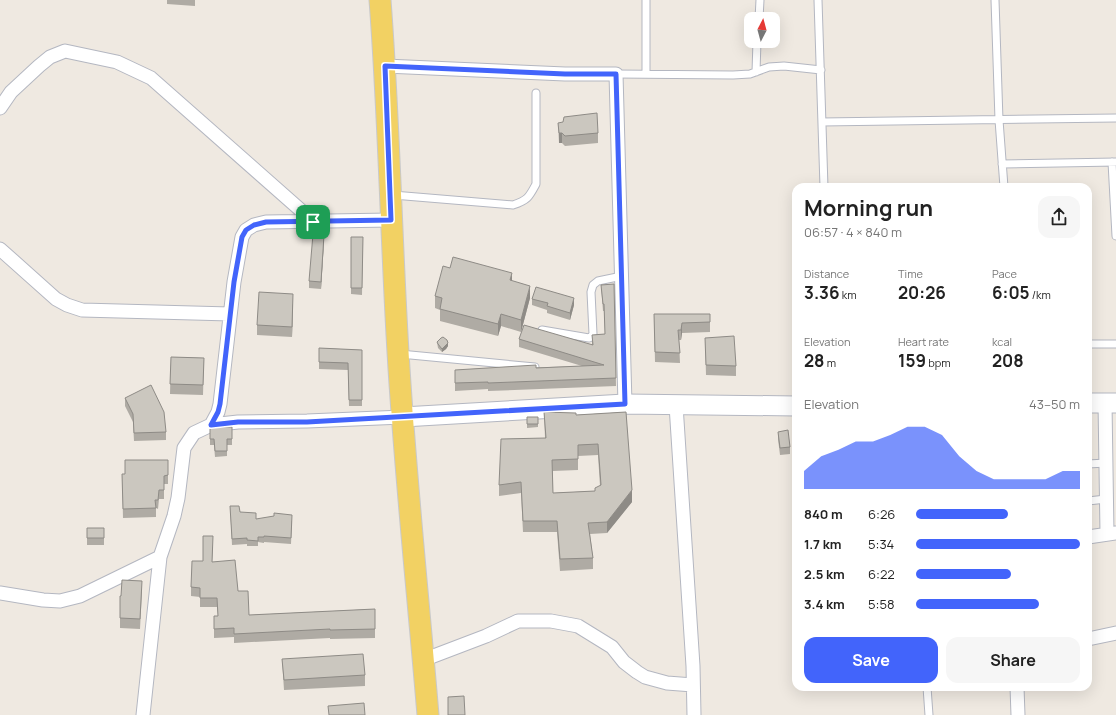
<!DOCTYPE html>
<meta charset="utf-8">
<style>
body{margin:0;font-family:Manrope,sans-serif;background:#f6f6f6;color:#222;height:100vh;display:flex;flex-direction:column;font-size:15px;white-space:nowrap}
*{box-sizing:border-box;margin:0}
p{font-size:13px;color:#767676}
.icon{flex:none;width:22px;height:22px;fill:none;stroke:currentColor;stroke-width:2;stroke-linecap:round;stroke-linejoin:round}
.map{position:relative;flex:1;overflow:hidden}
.details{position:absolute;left:792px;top:183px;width:300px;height:508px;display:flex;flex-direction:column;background:#fff;border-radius:12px;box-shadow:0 4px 16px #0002}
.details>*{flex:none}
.needle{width:26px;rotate:6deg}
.controls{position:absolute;left:744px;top:12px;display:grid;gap:8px}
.controls a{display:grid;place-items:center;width:36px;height:36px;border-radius:8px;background:#fff;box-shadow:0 4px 16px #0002;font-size:20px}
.pin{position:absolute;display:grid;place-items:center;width:34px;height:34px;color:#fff;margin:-17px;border-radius:8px;box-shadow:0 2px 6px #0006}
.round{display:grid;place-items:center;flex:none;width:42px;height:42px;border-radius:12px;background:#f6f6f6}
.head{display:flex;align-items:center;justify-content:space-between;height:68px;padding:0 12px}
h1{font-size:22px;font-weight:700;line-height:30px}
.metrics{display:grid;grid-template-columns:repeat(3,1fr);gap:6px;height:68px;padding:4px 12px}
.metrics div{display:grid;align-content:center}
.metrics b{font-size:17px;font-weight:700}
.metrics small{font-size:11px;font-weight:400}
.metrics p{font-size:11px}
.chart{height:112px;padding:8px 12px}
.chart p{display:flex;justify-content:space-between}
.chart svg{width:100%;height:72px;margin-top:4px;fill:#4264fb;opacity:.7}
.cta{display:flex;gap:8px;margin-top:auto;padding:8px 12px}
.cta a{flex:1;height:46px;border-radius:12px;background:#4264fb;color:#fff;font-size:16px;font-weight:700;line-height:46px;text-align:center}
.cta a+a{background:#f6f6f6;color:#222}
ul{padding:0 12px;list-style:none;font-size:13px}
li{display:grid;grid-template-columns:64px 48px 1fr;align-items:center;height:30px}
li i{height:10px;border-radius:5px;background:#4264fb}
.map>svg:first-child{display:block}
</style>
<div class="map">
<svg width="1116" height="715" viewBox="0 0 1116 715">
<rect width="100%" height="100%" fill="#efe9e1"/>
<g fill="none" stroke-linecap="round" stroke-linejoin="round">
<defs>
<path id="lane" d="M 818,0 L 824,187
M 995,0 L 999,120 L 1004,187
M 759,19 L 760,0
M 756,72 L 757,41
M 616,74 L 733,75 L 750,74 L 769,67 L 784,66 L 821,70
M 646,74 L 646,0
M 822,122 L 1116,118
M 1112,162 L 1116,236
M 1002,164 L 1116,162
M 393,195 L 513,205 C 528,200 529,197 536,184 L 536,93
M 542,330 L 589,338 L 591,337 L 593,334 L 591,292 L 593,285 L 598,281 L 622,276
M 1088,344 L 1116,344
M 400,354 L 535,367
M 1088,464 L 1106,463
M 1088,501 L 1106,499
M 927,687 L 929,715"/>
<path id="street" d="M 385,66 L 565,74 L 616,74 L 625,404
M 0,108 L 11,92 L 39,66 L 50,57 L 65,51 L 117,62 L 151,78 L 313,221
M 0,249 L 56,299 L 67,305 L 82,310 L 230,314
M 1105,403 L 1107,534
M 676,405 L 693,666 L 694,715
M 211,425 L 218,412 L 220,404 L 234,282 L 242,237 L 246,230 L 254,225 L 266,222 L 391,220
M 1088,537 L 1116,533
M 0,593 L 43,600 L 60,601 L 80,596 L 160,557
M 1088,639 L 1116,633
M 423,660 L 486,636 L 518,621 L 551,621 L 578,626 L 612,647 L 624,662 L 637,672 L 645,677 L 667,683 L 693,685
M 1017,687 L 1018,715
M 143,715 L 160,557 L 174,516 L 178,498 L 184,448 L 194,433 L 211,425 L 238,422 L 307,421 L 403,417"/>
<path id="secondary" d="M 1088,403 L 1116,403
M 403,417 L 625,404 L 796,406"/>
<path id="primary" d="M 380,0 C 389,117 391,235 398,352 C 405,474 418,594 428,715"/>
</defs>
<!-- lane casing -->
<use href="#lane" stroke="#b4b7c1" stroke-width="9"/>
<!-- street casing -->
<use href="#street" stroke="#b4b7c1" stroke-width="15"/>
<!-- secondary casing -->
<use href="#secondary" stroke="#b4b7c1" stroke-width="21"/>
<!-- primary casing -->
<use href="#primary" stroke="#c9c9c9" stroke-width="23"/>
<!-- lane -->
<use href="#lane" stroke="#fff" stroke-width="7"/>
<!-- street -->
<use href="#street" stroke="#fff" stroke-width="13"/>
<!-- secondary -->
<use href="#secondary" stroke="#fff" stroke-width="19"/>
<!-- primary -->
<use href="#primary" stroke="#f2d163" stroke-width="21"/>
</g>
<!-- wall -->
<path fill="#afaba4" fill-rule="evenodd" d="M 167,0 L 195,0 L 195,6 L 167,4 Z
M 558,123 L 598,133 L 598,143 L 565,146 L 562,143 L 559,143 Z
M 351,237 L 363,237 L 362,295 L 351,294 Z
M 324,241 L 321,289 L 309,288 L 309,281 Z
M 450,268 L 512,281 L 530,298 L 521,332 L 501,326 L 498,336 L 440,321 L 440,310 L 435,308 L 435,296 Z
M 614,284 L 616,386 L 488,391 L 488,389 L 455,391 L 455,370 L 582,366 L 519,347 L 519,339 L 592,345 L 592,335 L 605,334 L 604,311 L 603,311 L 601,285 Z
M 532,299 L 574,305 L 570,320 L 547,313 L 547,310 L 532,305 Z
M 293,304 L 292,337 L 257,335 L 257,325 Z
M 654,314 L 710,314 L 710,332 L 682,333 L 681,340 L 679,340 L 680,363 L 655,362 Z
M 705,338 L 736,366 L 736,376 L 706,375 Z
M 437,342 L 448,346 L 446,349 L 442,352 L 438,348 Z
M 319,348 L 362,350 L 362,406 L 349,406 L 348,370 L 319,369 Z
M 171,357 L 204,358 L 203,395 L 170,394 Z
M 125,398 L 166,432 L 166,440 L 134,441 L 133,422 L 125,406 Z
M 544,412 L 576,415 L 626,412 L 632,502 L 607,533 L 590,534 L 593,558 L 593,569 L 560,571 L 557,532 L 523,532 L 521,493 L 499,496 L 499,485 L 545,438 ZM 598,455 L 600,486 L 595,491 L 553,493 L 553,471 L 578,470 L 578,456 Z
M 527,417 L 538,417 L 538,427 L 527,428 Z
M 232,427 L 232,445 L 227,445 L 227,456 L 215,457 L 214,445 L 210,445 L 210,429 Z
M 778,432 L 790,447 L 790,454 L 780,455 L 778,439 Z
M 168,460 L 168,484 L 164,484 L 164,499 L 159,499 L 158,509 L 156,508 L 156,517 L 123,518 L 122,474 L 125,474 Z
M 230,506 L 240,512 L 256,519 L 292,521 L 291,544 L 264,542 L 264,543 L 258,542 L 258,546 L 247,546 L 247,544 L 232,545 Z
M 87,528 L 104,528 L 104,545 L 87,545 Z
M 213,546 L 212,562 L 238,591 L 249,615 L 375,609 L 375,638 L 330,639 L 330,638 L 234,643 L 234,637 L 214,638 L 214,616 L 218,616 L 217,607 L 200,607 L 200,597 L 191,596 L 191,587 L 203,561 Z
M 142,591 L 140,629 L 120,628 L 120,618 Z
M 282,659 L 365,675 L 365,686 L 284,690 Z"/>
<!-- shaded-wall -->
<path fill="#8e8b86" d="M 559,133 L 562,133 L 562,143 L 559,143 Z
M 324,235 L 324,241 L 321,289 L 321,282 Z
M 512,273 L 512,285 L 510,280 Z
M 530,286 L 530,298 L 521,332 L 521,320 Z
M 293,294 L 293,304 L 292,337 L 292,327 Z
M 574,298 L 574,305 L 570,320 L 570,313 Z
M 501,314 L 501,326 L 498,336 L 498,324 Z
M 682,323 L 682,333 L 681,340 L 681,330 Z
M 448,343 L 448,346 L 446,349 L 442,352 L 442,349 Z
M 632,490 L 632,502 L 607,533 L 607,522 Z"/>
<!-- building -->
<path fill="#cbc7bf" stroke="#8e8b86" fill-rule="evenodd" d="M 597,113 L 598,133 L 565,136 L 562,133 L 559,133 L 558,123 L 563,122 L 564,117 Z
M 313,234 L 324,235 L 321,282 L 309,281 Z
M 351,237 L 363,237 L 362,288 L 351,288 Z
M 453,257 L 512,273 L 510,280 L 530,286 L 521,320 L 501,314 L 498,324 L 440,309 L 442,298 L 435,296 L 443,266 L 450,268 Z
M 614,284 L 616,378 L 488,383 L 488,382 L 455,383 L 455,370 L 536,365 L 536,368 L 604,365 L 519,339 L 524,325 L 593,345 L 592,335 L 605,334 L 604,304 L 603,304 L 601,285 Z
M 536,287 L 574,298 L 570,313 L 547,306 L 548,303 L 532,299 Z
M 259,292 L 293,294 L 292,327 L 257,325 Z
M 654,314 L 710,314 L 710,322 L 682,323 L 681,330 L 678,330 L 680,353 L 655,352 Z
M 734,336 L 736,366 L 706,365 L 705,338 Z
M 443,337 L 447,340 L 448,343 L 442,349 L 438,344 L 437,342 L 441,338 Z
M 319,348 L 362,350 L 362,400 L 349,400 L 348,363 L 319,362 Z
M 171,357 L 204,358 L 203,385 L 170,384 Z
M 151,385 L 164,412 L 166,432 L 134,433 L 133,414 L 125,398 Z
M 544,412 L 576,413 L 576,415 L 626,412 L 632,490 L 607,522 L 588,523 L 593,558 L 560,559 L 557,521 L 523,521 L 521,482 L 499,485 L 501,439 L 546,438 ZM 598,444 L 601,485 L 595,488 L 595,491 L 553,493 L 552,460 L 578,459 L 578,445 Z
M 527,417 L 538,417 L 538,424 L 527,424 Z
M 213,427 L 232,427 L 232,439 L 227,439 L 227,451 L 215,451 L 214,439 L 210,439 L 210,429 Z
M 788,430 L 790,447 L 780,448 L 778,432 Z
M 125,460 L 168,460 L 168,475 L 164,476 L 164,490 L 159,490 L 158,500 L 155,500 L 156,508 L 123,509 L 122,474 L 125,474 Z
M 230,506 L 239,506 L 240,512 L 256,513 L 256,519 L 274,516 L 274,513 L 292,515 L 291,538 L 264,536 L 264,537 L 258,537 L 258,541 L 247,540 L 247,538 L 232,539 Z
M 87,528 L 104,528 L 104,538 L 87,538 Z
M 203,536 L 213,536 L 212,562 L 235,560 L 238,591 L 248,591 L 249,615 L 375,609 L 375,629 L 330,630 L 330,629 L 234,634 L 234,628 L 214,629 L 214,616 L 218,616 L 217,598 L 200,598 L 200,588 L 191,587 L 192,561 L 203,561 Z
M 122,580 L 142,581 L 140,619 L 120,618 L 120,596 L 121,596 Z
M 363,654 L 365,675 L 284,680 L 282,659 Z
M 464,696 L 465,715 L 448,715 L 448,697 Z
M 364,703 L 365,715 L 329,715 L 328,706 Z"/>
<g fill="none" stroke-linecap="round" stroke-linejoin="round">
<defs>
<path id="route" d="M 385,66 L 565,74 L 616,74 L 625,404 L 307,422 L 238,422 L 211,425 L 218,412 L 220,404 L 234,282 L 242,237 L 246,230 L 254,225 L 266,222 L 391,220 Z"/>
</defs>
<!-- route casing -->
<use href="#route" stroke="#fff" stroke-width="8"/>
<!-- route -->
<use href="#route" stroke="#4264fb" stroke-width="5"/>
</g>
</svg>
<div class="controls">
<a><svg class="needle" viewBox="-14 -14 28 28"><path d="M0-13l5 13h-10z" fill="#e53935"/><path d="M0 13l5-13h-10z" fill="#767676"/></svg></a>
</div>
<div class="pin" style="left:313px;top:222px;background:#1e9e55"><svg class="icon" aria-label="arrive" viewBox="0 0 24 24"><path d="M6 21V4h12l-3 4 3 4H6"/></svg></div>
<section class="details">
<div class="head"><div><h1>Morning run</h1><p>06:57 · 4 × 840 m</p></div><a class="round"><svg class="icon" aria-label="share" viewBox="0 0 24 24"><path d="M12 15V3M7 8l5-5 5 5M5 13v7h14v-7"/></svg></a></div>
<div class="metrics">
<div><p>Distance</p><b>3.36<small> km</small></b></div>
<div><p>Time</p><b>20:26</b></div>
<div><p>Pace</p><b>6:05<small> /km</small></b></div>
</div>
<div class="metrics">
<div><p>Elevation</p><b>28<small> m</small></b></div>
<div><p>Heart rate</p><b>159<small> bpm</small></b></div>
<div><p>kcal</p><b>208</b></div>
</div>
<div class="chart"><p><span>Elevation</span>43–50 m</p>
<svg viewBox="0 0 160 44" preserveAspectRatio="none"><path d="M0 44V33L10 24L20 20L30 15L40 15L50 11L60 6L70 6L80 11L90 24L100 33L110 38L120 38L130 38L140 38L150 33L160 33V44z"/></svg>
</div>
<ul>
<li><b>840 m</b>6:26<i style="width:56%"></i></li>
<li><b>1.7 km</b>5:34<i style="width:100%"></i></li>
<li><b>2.5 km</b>6:22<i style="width:58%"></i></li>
<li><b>3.4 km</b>5:58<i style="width:75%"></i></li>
</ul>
<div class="cta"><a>Save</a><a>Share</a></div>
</section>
</div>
